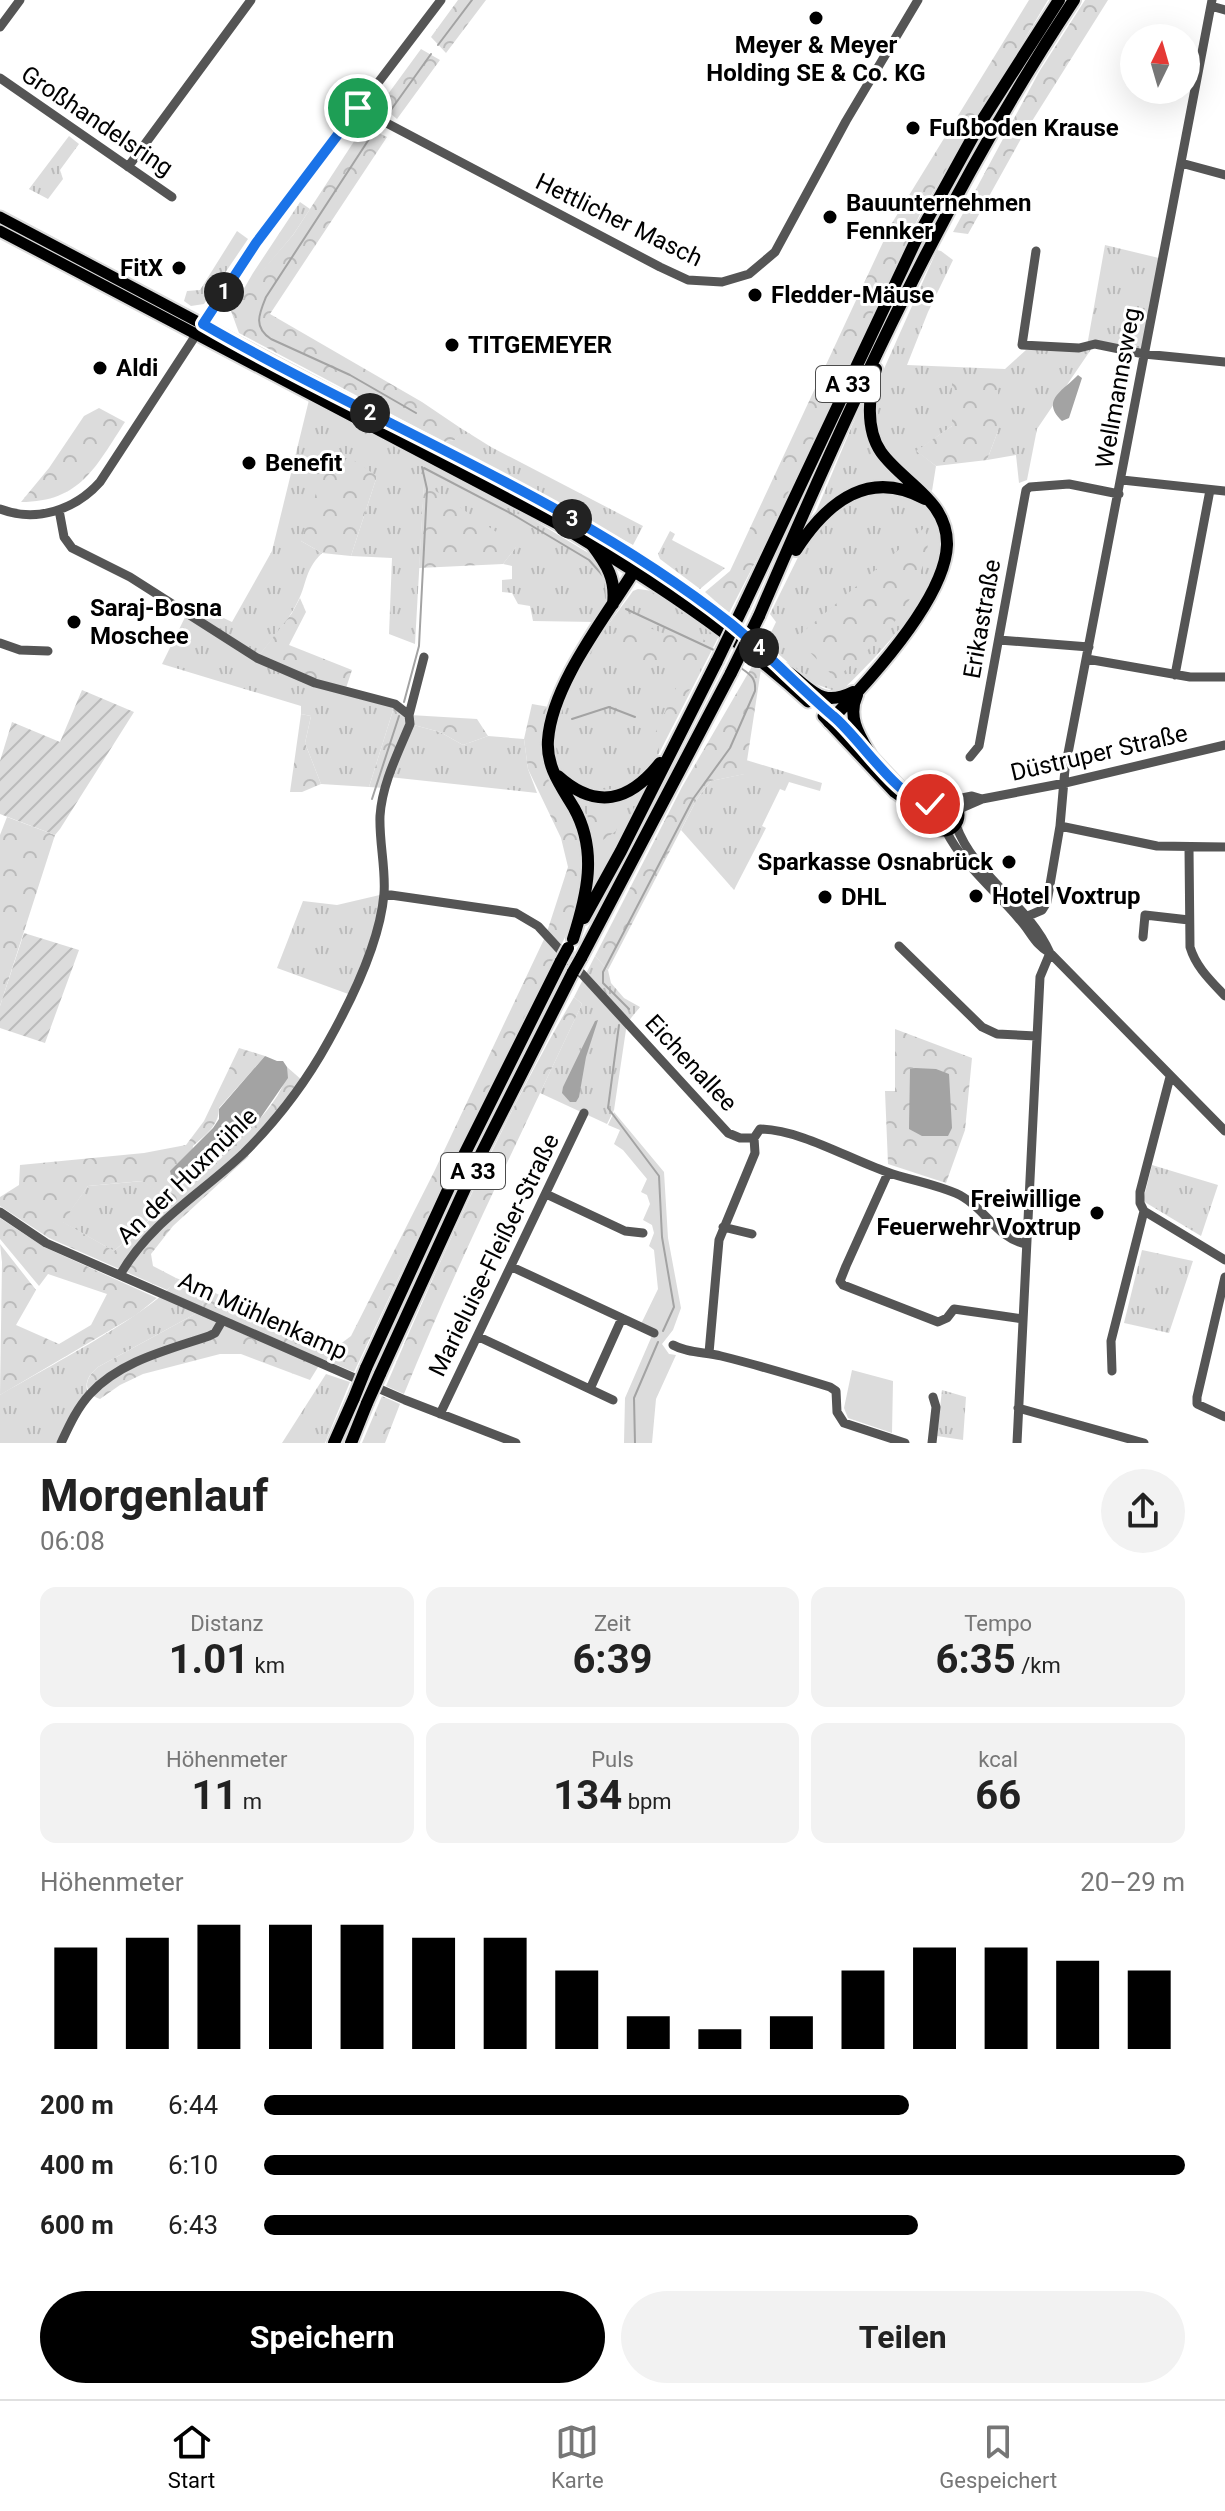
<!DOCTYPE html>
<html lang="de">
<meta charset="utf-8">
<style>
body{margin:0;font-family:Roboto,sans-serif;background:#f2f2f2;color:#222;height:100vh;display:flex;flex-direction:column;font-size:30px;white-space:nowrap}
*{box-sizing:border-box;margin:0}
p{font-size:26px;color:#767676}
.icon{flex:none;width:44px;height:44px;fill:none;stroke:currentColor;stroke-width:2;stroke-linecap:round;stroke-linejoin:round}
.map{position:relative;height:1443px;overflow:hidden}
.sheet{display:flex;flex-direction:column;background:#fff;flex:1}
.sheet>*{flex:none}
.needle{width:52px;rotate:5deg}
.controls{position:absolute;left:1120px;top:24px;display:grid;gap:16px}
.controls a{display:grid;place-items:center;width:80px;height:80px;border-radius:50%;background:#fff;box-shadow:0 8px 32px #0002;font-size:40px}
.pin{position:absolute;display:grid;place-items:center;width:68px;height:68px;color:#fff;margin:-34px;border:4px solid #fff;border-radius:50%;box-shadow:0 2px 8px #0007}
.km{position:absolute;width:40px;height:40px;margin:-20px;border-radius:50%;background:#222;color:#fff;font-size:22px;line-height:40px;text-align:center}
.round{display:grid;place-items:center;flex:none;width:84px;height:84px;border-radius:42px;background:#f2f2f2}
.overview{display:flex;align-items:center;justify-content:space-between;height:136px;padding:0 40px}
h1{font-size:44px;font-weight:700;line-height:60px}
.metrics{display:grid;grid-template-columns:repeat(3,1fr);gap:12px;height:136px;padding:8px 40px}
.metrics div{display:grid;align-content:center;border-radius:16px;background:#f2f2f2;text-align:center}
.metrics b{font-size:40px;font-weight:700}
.metrics small{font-size:22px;font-weight:400}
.metrics p{font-size:22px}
.chart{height:224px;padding:16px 40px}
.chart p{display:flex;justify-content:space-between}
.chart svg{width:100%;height:144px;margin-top:8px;stroke:#000;stroke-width:6}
.button{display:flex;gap:16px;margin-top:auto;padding:16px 40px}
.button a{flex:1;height:92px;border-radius:48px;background:#000;color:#fff;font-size:32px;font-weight:700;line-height:92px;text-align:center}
.button a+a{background:#f2f2f2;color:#222}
ul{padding:0 40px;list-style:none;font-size:26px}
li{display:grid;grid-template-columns:128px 96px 1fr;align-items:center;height:60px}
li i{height:20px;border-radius:10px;background:#000}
.tabs{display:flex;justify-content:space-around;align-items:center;height:112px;border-top:2px solid #e0e0e0;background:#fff;font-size:22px;color:#767676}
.tabs a{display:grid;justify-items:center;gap:4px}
.tabs .current{color:#000}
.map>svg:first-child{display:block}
</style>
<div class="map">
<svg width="1225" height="1443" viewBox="0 0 1225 1443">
<defs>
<pattern id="grass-tufts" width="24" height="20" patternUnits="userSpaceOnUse" patternTransform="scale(2)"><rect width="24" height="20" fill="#dcdcdc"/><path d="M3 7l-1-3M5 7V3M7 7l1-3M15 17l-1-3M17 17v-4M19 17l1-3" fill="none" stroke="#bbb"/></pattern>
<pattern id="forest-crowns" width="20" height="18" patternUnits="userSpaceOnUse" patternTransform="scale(2)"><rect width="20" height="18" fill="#dcdcdc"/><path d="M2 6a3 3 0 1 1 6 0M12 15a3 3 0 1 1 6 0" fill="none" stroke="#bbb"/></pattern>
<pattern id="garden-furrows" width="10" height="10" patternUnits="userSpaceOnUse" patternTransform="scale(2)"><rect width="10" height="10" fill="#dcdcdc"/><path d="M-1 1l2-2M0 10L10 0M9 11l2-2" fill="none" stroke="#bbb"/></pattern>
</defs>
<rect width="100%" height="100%" fill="#fff"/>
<!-- grass -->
<path fill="url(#grass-tufts)" d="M 69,136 L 79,144 L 60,170 L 63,179 L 48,199 L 29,189 Z
M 300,202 L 310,209 L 293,235 L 261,273 L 253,273 Z
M 237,231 L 248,239 L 204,304 L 191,306 L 184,301 L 187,291 L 200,290 Z
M 1105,245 L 1163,259 L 1144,354 L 1094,345 L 1037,429 L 1027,480 L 1019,483 L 1016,455 L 987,460 L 998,431 L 952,381 L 952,426 L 917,451 L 936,466 L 932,491 C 889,458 864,440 879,380 L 937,250 L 941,251 L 953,260 L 928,312 L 907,365 L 1005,369 L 1026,350 L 1087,346 Z
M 871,392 L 874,436 L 915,493 L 860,491 L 808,531 L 862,402 Z
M 309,400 L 504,502 L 590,554 C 617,577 611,595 596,622 L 533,621 L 530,606 L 518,604 L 512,593 L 502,592 L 502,580 L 512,579 L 512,566 L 503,564 L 516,547 L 424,484 L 415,644 L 389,634 L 392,558 L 351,556 L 377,476 L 301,541 L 322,553 C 303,572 308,584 296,605 C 286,624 271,640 258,657 L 395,704 L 369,787 L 321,784 L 305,743 L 311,716 L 301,714 L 301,706 L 162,664 L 192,603 L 232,622 L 272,551 Z
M 459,427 L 491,447 L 643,526 L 633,545 L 444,442 L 455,440 L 459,434 Z
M 878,489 C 889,491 904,491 914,497 C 998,543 876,656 840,693 L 810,682 L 766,643 L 776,622 L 770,614 L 805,543 L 840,504 Z
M 670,531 L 675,534 L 672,540 L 725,568 L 700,589 L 660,559 L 658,554 Z
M 638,589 L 653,591 L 719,636 L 650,771 L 623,792 L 592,794 C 581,787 564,778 558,767 C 532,717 605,630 633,591 Z
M 410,724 L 440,732 L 463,745 L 488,736 L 524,739 L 528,769 L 537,793 L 389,777 Z
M 746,760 L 822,783 L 820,791 L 789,782 L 785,791 L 780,789 L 762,826 L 766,828 L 734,890 L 681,830 L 697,799 L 711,781 L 744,774 Z
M 648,784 L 591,891 C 598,847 582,827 565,788 C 604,801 612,811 648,784 Z
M 384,894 L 374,939 L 351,995 L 277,968 L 303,901 L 337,905 Z
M 595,956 L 608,970 L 611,983 L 624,998 L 640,1007 L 627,1023 L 614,1110 L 607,1124 L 540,1093 L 582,1004 L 574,997 Z
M 1152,1165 L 1218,1185 L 1201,1236 L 1143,1201 Z
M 143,1181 L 171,1200 L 114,1251 L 62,1222 L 88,1186 Z
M 1142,1250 L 1193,1261 L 1169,1333 L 1124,1323 Z
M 176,1278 L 213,1292 L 205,1296 L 202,1306 L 195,1314 L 98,1367 C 90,1374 85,1380 87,1391 L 73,1410 L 56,1443 L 0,1443 L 0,1395 C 31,1376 168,1305 176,1278 Z
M 326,1374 L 350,1382 L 325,1443 L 282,1443 Z
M 942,1390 L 966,1397 L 963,1440 L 937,1436 Z"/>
<!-- forest -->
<path fill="url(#forest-crowns)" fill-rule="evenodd" d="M 458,0 L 486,0 L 446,53 L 431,37 Z
M 1029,0 L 1048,0 L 921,212 L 780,514 L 729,613 L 705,592 L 730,571 L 892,223 Z
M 1085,0 L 1108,0 L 1022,137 L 968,234 L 953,232 L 1039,72 Z
M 421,49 L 440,60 L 397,119 L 380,105 Z
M 364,126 L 387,137 L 270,314 L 422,402 L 459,427 L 460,434 L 455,440 L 444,442 L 239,333 L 231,311 L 253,273 L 261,272 L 293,235 Z
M 952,380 L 998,382 L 998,431 L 987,460 L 936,466 L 916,451 L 952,426 Z
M 99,408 L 125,422 C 96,466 81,502 21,502 L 49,468 L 84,416 Z
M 327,458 L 350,458 L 377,476 L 351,556 L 322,553 L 301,541 Z
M 424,483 L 517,546 L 503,564 L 419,568 Z
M 924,528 C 931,545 927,554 921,571 C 906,622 873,644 836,679 L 796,638 Z
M 300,598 L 306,612 L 289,645 L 352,670 L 345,691 L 257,658 L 292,613 Z
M 634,622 L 668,635 L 677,624 L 713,645 L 654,757 L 646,753 L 688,662 L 666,661 L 644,668 L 625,662 L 623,647 L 605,639 Z
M 754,663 L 761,669 L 745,774 L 711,781 L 697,799 L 608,970 L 595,956 L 682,787 Z
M 395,704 L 410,715 L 477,719 L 488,736 L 463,745 L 440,732 L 410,724 L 385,788 L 369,787 Z
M 532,704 L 549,707 L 542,745 L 544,765 L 577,820 L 586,876 L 573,921 L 441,1188 L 354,1372 L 323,1359 L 310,1380 L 241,1354 L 220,1354 L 143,1374 L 120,1385 L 100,1399 C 82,1392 84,1379 98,1367 L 195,1314 L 202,1306 L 205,1296 L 213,1292 L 335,1348 L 351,1336 L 434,1172 L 546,935 L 568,867 L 561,838 L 528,769 L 524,739 Z
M 301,714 L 311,716 L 305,743 L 321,784 L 302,792 L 290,792 Z
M 627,802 L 616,831 L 597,844 L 588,823 L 587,808 Z
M 7,817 L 55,835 L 0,1006 L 0,835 Z
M 574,997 L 582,1004 C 522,1133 458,1261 404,1394 L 386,1386 C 443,1254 501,1121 574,997 Z
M 895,1029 L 972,1058 L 965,1130 L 946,1183 L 888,1164 L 885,1091 L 895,1091 Z
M 239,1048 L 265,1056 L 219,1108 C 219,1126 205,1135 193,1146 L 189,1182 C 217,1160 288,1105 287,1067 L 303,1081 L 244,1153 L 249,1156 L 173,1226 L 151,1254 L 153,1266 L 176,1278 L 175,1283 L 167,1290 L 49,1238 L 0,1206 L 0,1197 L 19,1185 L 20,1165 L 144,1153 L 186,1145 L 204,1121 ZM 142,1181 L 171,1201 L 114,1251 L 63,1222 L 88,1186 Z
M 0,1218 L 44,1247 L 157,1298 L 136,1315 L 0,1395 L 2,1262 L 0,1244 L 36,1290 L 16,1325 L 59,1344 L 91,1325 L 107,1294 L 48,1274 L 39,1286 L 0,1239 Z
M 382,1396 L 400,1404 L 385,1443 L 362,1443 Z"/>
<!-- park -->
<path fill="#dcdcdc" d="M 614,1112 L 664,1172 L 668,1238 L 681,1308 L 673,1330 L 662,1344 L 669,1354 L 676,1355 L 656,1399 L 652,1443 L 624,1443 L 625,1398 L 654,1331 L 641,1324 L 658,1289 L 654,1250 L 649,1246 L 654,1233 L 652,1225 L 643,1220 L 650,1204 L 647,1195 L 641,1192 L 647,1179 L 623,1150 L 614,1144 L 620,1130 L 608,1125 Z
M 852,1370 L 893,1381 L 892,1433 L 848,1418 L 844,1408 Z"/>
<!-- garden -->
<path fill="url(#garden-furrows)" d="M 82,690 L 134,712 L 60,829 L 55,835 L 0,814 L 0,761 L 12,722 L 60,742 Z
M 24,933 L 79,950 L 45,1043 L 0,1028 L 0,1006 Z"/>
<!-- water -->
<path fill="#a3a3a3" d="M 1078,375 L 1082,378 L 1069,418 L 1062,421 C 1040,400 1063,391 1078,375 Z
M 598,1020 L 586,1057 L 579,1097 L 576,1102 L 570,1102 L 562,1093 L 563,1087 L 595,1021 Z
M 265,1056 L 277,1061 L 283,1061 L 287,1067 L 288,1078 L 259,1120 L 230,1150 L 189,1182 L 172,1179 L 170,1171 L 213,1128 L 219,1119 L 219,1109 Z
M 915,1068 L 936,1069 L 949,1074 L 952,1128 L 948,1136 L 922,1136 L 909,1129 L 910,1069 Z"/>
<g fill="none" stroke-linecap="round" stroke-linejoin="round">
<!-- stream -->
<path stroke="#a3a3a3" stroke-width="2" d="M 438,45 L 472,0
M 388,114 L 431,54
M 375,130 L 266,297 C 259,314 253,327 271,339 L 350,375 L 416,413
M 424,468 L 512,514 L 589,560 L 605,578 L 606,598
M 626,609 L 716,651
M 404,702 L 419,646 L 427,489 L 422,467
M 572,719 L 609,707 L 635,717
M 372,799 L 399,716
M 629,1009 L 603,983 L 603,972 L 693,799 L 730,748 L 755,691 C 756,678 751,675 741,668
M 619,1025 L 608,1108 L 659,1176 L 662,1237 L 674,1307 L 663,1331
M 635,1443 L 634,1398 L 658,1342"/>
<defs>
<path id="major" d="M 0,217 L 572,520 L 697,599 L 730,623 L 789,676
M 0,231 L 557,524 C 645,577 732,632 808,702
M 804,690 L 834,716 L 908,795 L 930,804
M 823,716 L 894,792 L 927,815
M927 815a16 16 0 1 1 32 0a16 16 0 1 1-32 0Z"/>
<path id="highway" d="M 592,545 C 607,565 616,579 613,604
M 796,550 C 827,502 869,468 925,499
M 744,605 L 917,238 L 981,122 L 1059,0
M 759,616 C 850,403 946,193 1074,0
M 785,670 C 811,687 819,709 853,692
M 857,695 C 847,717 859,735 870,754
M 829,722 C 867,683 945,599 947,545 C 948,500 903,483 881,452 C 865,429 869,394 876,369
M 558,776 C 596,810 629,802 660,763
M 584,918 L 621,851 L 717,661
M 573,939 C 587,895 598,851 574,808 C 561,786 546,767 548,740 C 552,684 605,618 634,571
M 581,958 L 731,673
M 366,1368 L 464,1155 L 561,961
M 380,1374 L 478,1160 L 573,972
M 334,1443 L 354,1398
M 351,1443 L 367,1403"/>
</defs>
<!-- major casing -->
<use href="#major" stroke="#dbdbdb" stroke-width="15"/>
<!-- highway casing -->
<use href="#highway" stroke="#dbdbdb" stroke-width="16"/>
<!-- minor -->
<path stroke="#555" stroke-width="9" d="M 1211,6 L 1225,10
M 0,27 L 20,0
M 0,78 L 172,197
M 358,108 L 660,267 L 688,280 L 722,282 L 749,274 L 775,252 L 846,121 L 918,0
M 1181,163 L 1225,175
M 128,167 L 251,0
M 1036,251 L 1022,345 L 1079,348 L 1095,344 L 1144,354 L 1225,362
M 1122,480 L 1225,491
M 0,509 C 36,523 75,510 100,482 L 256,243 L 441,0
M 59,510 L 64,537 L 72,548 L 130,577 L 257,658 L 315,683 L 395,704 L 409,715
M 999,640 L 1089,647
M 0,643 L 20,650 L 48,651
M 1087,659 L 1190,677 L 1225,677
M 1175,675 L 1210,490
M 970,757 L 979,746 L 1026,490 L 1030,487 L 1069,484 L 1119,494
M 952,800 L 972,796 L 982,799
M 959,809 L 982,799 L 1065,783 L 1225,745
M 956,825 C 974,876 1028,903 1050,953
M 1060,826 L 1157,846 L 1225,847
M 946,831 C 964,866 995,890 1020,920 C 1031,932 1035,945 1050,953 L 1225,1131
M 1189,848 L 1190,947 C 1196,967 1210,980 1225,996
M 384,894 L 516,913 L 538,926 L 728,1133 L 740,1138 L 754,1138 L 760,1129 C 801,1130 847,1158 887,1172 C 908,1180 945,1186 963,1197 C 987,1211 997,1238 1026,1244
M 1028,916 L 1042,910 L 1047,902 L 1060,826 L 1065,769 L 1212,0
M 1143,937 L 1145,915 L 1189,920
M 899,946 L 982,1027 L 997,1034 L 1036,1036
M 888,1173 L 846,1266 L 840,1281 L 843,1285 L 938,1322 L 947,1318 L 954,1309 L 1023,1319
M 546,1194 L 625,1231 L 643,1233
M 1144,1211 L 1225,1260
M 0,1212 L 46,1243 L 405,1400 L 516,1443
M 723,1227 L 752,1234
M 512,1267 L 654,1333
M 120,1275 C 150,1222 201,1194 244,1153 C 277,1120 306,1082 328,1042 C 351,1001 380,941 384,894 C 386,869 379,842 380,816 C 382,784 398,753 410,724 L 409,715 L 424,657
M 1225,1277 L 1197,1397 L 1197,1404 L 1225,1417
M 479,1337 L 613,1400
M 673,1345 C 687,1353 705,1352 721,1356 C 758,1365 794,1376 830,1387 L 836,1391 L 837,1412 L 844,1423 L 905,1443
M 709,1353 L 719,1240 L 755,1153 L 754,1138
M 1112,1371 L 1111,1341 L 1144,1211 L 1140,1203 L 1140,1192 L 1170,1077
M 590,1389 L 622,1318
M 1018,1408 L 1144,1443
M 440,1414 L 584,1113
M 61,1443 C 69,1426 77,1408 90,1394 C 120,1361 168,1350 209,1336 L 215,1333 L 222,1321
M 932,1443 L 936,1407 L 933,1397
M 1017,1443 L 1040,977 L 1050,953"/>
<!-- major -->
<use href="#major" stroke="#000" stroke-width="11"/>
<!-- highway -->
<use href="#highway" stroke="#000" stroke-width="12"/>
<defs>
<path id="highway-bridge" d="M 717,661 L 744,605
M 731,673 L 759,616
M 561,961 L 568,948
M 573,972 L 581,958
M 354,1398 L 366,1368
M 367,1403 L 380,1374"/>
</defs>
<!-- highway-bridge casing -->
<use href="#highway-bridge" stroke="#dbdbdb" stroke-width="16" stroke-linecap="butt"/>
<!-- highway-bridge -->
<use href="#highway-bridge" stroke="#000" stroke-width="12"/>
</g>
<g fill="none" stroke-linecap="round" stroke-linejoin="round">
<defs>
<path id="route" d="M 358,108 L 256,243 L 203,324 C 377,425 571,498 730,623 C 766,652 798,686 833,716 C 859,737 898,800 930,804"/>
</defs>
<!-- route casing -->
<use href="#route" stroke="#fff" stroke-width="16"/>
<!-- route -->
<use href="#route" stroke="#1a73e8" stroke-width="10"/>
</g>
<!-- markers -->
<g fill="#000" stroke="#fff" stroke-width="3">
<circle cx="816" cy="18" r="8"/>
<circle cx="913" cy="128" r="8"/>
<circle cx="830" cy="217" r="8"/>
<circle cx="179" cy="268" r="8"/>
<circle cx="755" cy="295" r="8"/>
<circle cx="452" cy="345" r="8"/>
<circle cx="100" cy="368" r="8"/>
<circle cx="249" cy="463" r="8"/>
<circle cx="74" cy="622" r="8"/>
<circle cx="1009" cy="862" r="8"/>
<circle cx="976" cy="896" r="8"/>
<circle cx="825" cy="897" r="8"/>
<circle cx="1097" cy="1213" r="8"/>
</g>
<g text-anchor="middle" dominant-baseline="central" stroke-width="6" stroke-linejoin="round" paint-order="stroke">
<!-- shield labels -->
<g fill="#fff" stroke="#4c4c4c" stroke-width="2">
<rect x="816" y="366" width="64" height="36" rx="6"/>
<rect x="441" y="1153" width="64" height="36" rx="6"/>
</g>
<g font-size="22" font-weight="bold" fill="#000">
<text x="848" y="384">A 33</text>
<text x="473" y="1171">A 33</text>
</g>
<!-- poi labels -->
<g font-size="24" font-weight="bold" fill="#000" stroke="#fff" text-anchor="start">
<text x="816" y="45" text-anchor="middle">Meyer &amp; Meyer<tspan x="816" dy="28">Holding SE &amp; Co. KG</tspan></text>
<text x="929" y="128">Fußboden Krause</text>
<text x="846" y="203">Bauunternehmen<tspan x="846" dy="28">Fennker</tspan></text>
<text x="163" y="268" text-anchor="end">FitX</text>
<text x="771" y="295">Fledder-Mäuse</text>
<text x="468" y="345">TITGEMEYER</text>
<text x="116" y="368">Aldi</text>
<text x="265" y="463">Benefit</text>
<text x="90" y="608">Saraj-Bosna<tspan x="90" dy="28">Moschee</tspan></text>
<text x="993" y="862" text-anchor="end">Sparkasse Osnabrück</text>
<text x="992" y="896">Hotel Voxtrup</text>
<text x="841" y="897">DHL</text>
<text x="1081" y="1199" text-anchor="end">Freiwillige<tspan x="1081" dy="28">Feuerwehr Voxtrup</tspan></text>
</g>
<!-- street labels -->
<g font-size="24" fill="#000" stroke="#fff">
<text transform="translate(97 121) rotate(34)">Großhandelsring</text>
<text transform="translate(619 220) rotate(26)">Hettlicher Masch</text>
<text transform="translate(1118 388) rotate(-80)">Wellmannsweg</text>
<text transform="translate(982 619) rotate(-80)">Erikastraße</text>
<text transform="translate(1099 753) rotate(-13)">Düstruper Straße</text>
<text transform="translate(691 1063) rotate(47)">Eichenallee</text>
<text transform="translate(187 1176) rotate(-44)">An der Huxmühle</text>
<text transform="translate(494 1255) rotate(-64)">Marieluise-Fleißer-Straße</text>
<text transform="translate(263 1316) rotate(24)">Am Mühlenkamp</text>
</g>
</g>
</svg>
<div class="controls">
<a><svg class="needle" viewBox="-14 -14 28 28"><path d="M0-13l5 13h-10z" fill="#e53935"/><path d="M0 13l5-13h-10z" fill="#767676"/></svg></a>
</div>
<div class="pin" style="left:358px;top:108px;background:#1e9e55"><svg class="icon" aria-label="arrive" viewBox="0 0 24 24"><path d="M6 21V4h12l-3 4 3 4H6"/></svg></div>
<div class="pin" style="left:930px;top:804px;background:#d93025"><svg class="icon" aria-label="check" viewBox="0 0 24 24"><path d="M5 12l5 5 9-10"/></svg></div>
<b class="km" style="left:224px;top:292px">1</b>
<b class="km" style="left:370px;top:413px">2</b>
<b class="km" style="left:572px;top:519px">3</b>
<b class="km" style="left:759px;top:648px">4</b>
</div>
<section class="sheet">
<div class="overview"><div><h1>Morgenlauf</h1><p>06:08</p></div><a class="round"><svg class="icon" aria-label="share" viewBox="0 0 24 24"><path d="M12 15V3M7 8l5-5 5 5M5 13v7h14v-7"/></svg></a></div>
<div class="metrics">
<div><p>Distanz</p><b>1.01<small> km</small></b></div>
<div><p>Zeit</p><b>6:39</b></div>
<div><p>Tempo</p><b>6:35<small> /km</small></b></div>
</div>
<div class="metrics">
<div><p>Höhenmeter</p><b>11<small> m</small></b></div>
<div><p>Puls</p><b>134<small> bpm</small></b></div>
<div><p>kcal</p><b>66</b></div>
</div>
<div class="chart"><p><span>Höhenmeter</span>20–29 m</p>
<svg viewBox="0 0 160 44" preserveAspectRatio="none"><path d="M5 44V13M15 44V10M25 44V6M35 44V6M45 44V6M55 44V10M65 44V10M75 44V20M85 44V34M95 44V38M105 44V34M115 44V20M125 44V13M135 44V13M145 44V17M155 44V20"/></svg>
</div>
<ul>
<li><b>200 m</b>6:44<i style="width:70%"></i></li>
<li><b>400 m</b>6:10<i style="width:100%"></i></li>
<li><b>600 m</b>6:43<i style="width:71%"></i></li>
</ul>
<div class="button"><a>Speichern</a><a>Teilen</a></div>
</section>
<nav class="tabs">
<a class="current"><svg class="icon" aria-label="home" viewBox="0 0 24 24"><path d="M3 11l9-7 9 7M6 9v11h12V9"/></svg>Start</a>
<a><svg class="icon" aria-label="map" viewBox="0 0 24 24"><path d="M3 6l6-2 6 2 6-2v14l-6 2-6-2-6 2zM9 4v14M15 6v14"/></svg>Karte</a>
<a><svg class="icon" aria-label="saved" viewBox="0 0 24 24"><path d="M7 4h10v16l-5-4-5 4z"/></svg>Gespeichert</a>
</nav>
